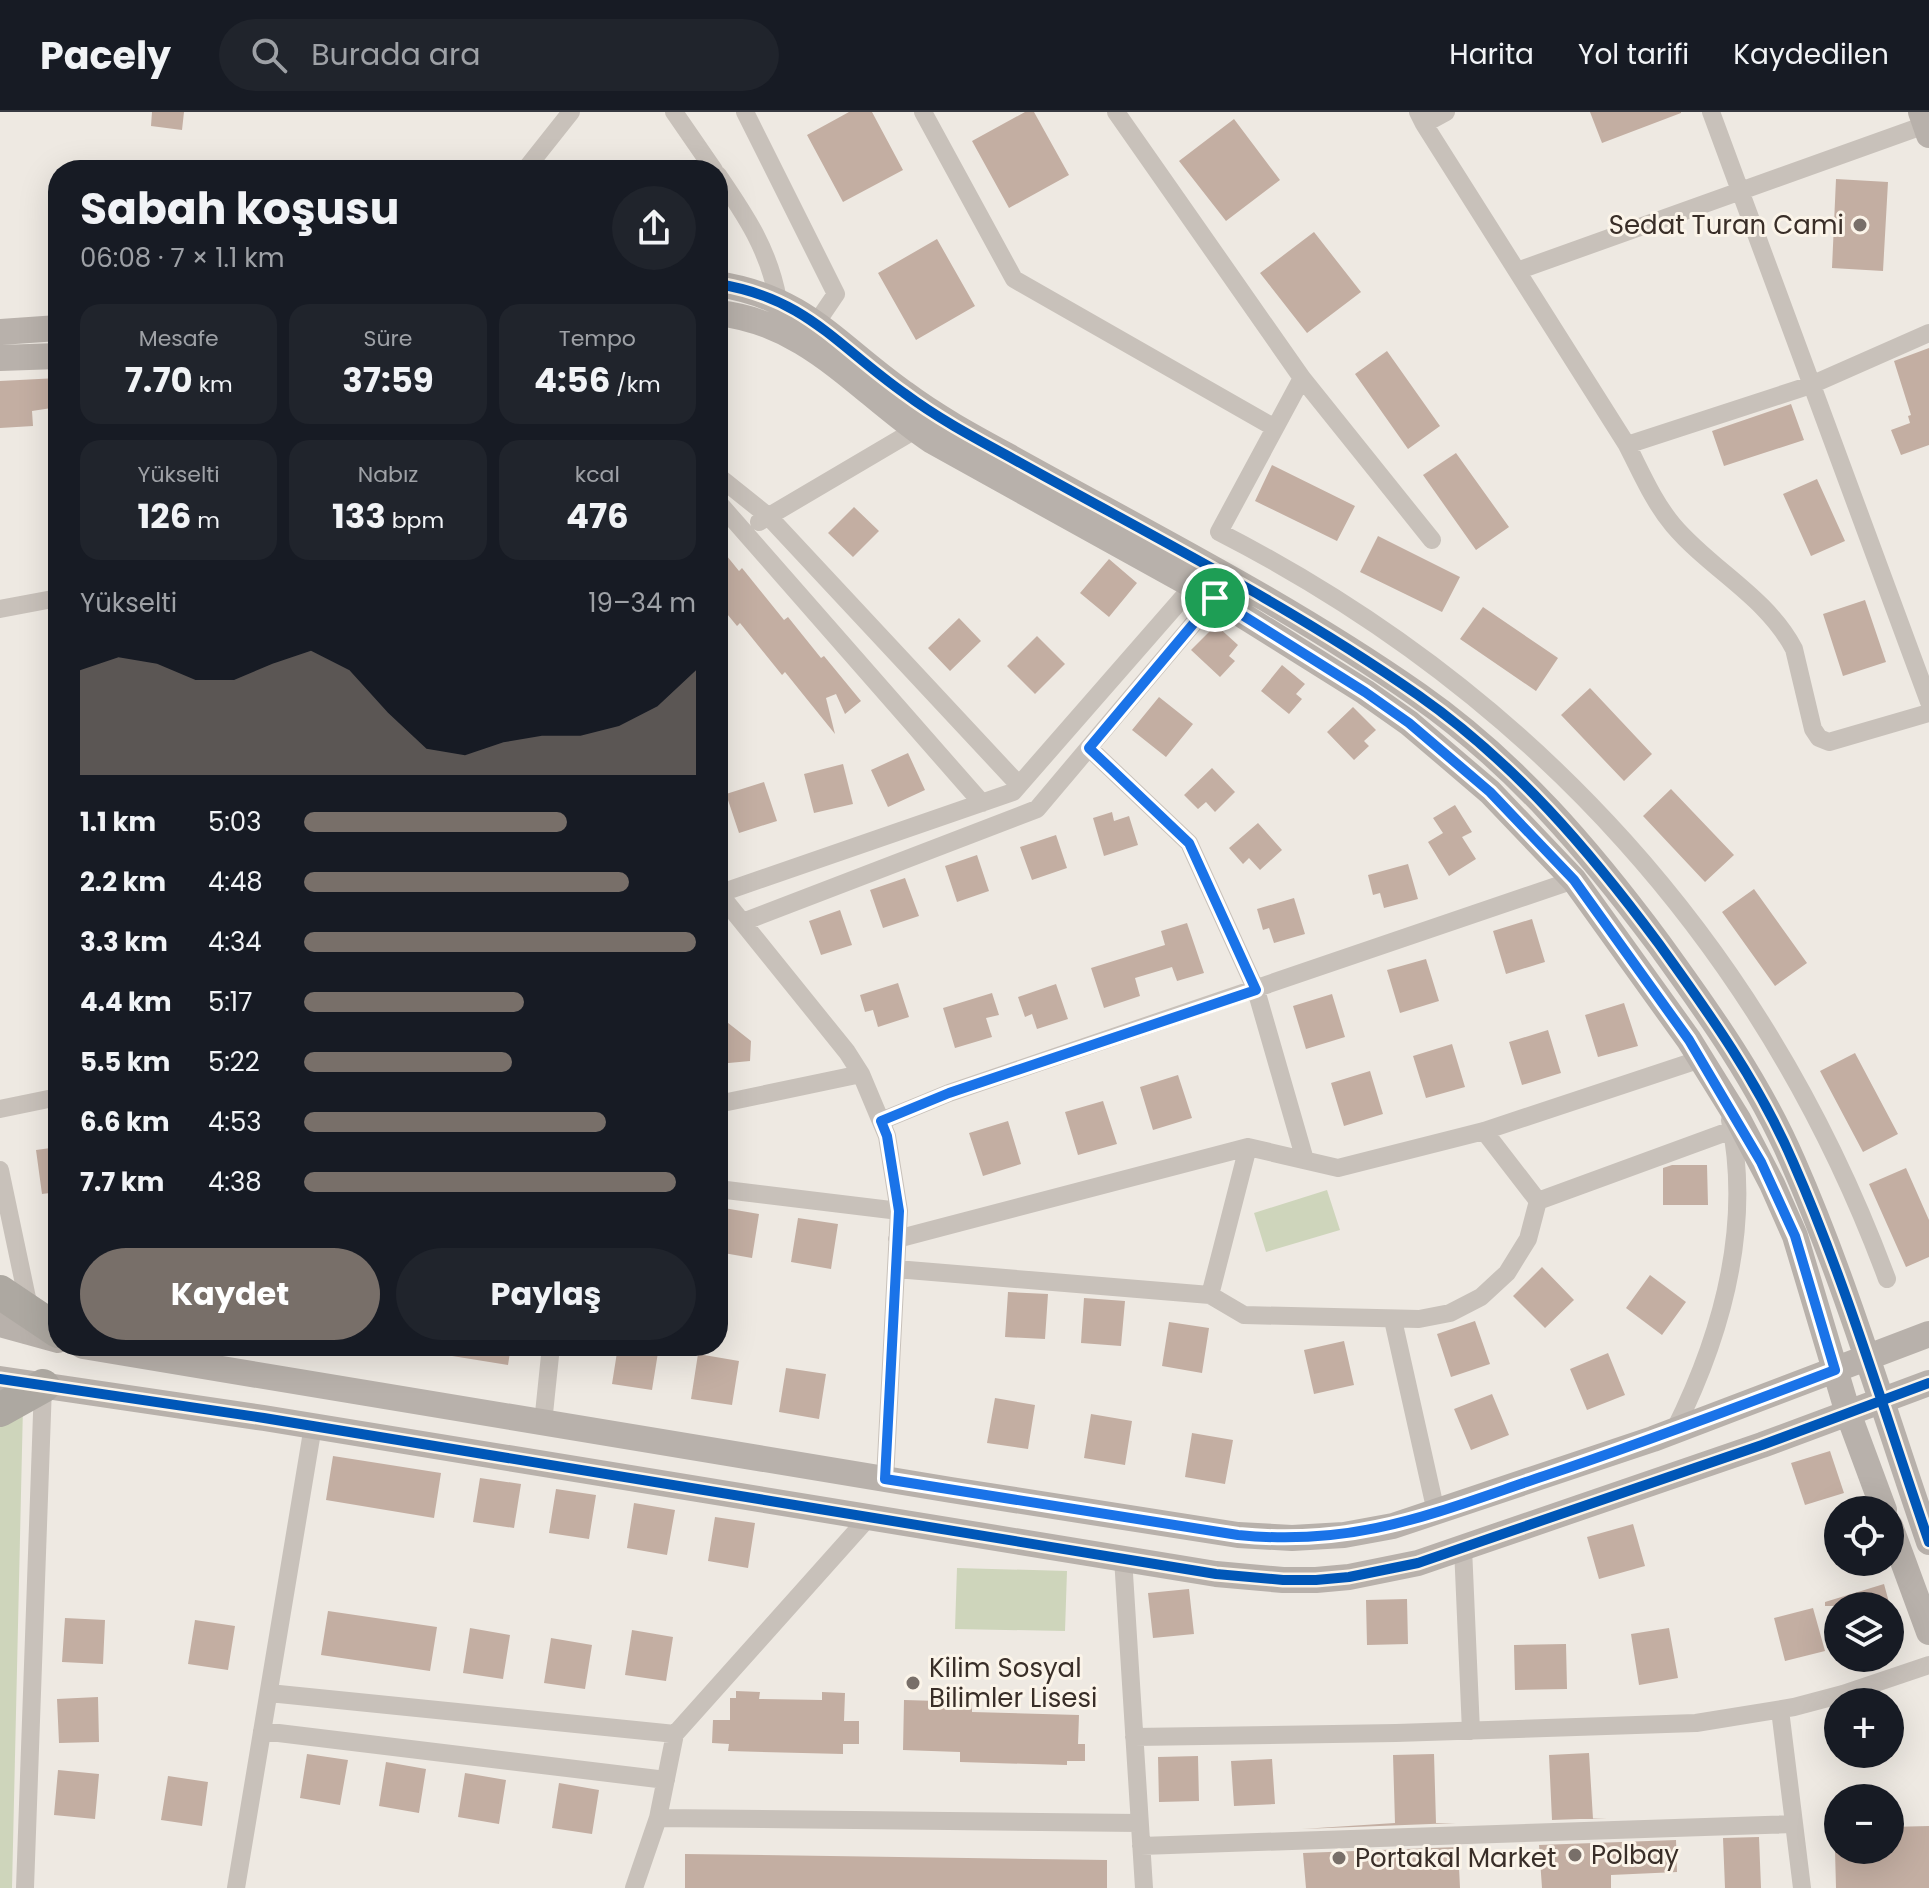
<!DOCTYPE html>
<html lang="tr">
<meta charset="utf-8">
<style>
body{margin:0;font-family:Poppins,sans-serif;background:#20242c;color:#f1f3f6;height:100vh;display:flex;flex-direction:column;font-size:30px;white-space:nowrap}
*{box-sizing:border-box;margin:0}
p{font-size:26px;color:#9ea1a6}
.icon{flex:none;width:44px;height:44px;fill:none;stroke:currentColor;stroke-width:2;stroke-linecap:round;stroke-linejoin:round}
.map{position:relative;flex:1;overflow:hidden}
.sheet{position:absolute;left:48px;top:48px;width:680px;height:1196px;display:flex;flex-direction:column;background:#171b24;border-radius:32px;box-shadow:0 8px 32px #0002}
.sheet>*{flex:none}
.buttons{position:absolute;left:1824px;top:1384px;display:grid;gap:16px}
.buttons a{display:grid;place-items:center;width:80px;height:80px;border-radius:50%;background:#171b24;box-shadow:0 8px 32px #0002;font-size:40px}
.pin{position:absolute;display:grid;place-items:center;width:68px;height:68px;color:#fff;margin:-34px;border:4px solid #fff;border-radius:50%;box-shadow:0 2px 8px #0007}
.round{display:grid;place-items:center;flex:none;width:84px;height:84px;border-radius:42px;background:#20242c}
.headline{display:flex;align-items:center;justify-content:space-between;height:136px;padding:0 32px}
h1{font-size:44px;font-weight:700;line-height:60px}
.figures{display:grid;grid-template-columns:repeat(3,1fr);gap:12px;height:136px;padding:8px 32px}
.figures div{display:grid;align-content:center;border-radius:20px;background:#20242c;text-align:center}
.figures b{font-size:34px;font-weight:700}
.figures small{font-size:22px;font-weight:400}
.figures p{font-size:22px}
.chart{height:224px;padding:16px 32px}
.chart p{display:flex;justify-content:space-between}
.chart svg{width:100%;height:144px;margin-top:8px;fill:#786f69;opacity:.7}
.cta{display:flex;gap:16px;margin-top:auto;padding:16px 32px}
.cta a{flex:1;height:92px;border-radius:48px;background:#786f69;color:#fff;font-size:32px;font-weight:700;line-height:92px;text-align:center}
.cta a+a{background:#20242c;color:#f1f3f6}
ul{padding:0 32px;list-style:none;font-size:26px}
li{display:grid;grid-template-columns:128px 96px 1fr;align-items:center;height:60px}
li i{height:20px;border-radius:10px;background:#786f69}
header{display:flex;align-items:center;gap:48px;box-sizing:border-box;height:112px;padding:0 40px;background:#171b24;border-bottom:2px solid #363941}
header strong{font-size:38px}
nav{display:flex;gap:44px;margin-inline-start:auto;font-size:28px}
.search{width:560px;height:72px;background:#20242c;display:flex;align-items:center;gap:20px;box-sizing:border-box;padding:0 28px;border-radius:44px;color:#9ea1a6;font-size:30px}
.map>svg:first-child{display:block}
</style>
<header>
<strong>Pacely</strong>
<div class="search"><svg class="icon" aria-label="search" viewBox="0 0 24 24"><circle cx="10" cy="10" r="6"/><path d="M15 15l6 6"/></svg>Burada ara</div>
<nav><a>Harita</a><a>Yol tarifi</a><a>Kaydedilen</a></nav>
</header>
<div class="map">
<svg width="1929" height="1776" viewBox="0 0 1929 1776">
<rect width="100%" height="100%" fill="#eee9e2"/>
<!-- green -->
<path fill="#ced5bb" d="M 1327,1078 L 1340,1118 L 1266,1140 L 1254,1101 Z
M 23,1294 L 12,1776 L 0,1776 L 0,1311 Z
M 957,1456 L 1067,1459 L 1065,1519 L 955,1517 Z"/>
<!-- building -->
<path fill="#c3aea2" d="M 152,0 L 184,0 L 182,18 L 151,14 Z
M 849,0 L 872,0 L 903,58 L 843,90 L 807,23 Z
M 1025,0 L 1034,0 L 1069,63 L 1009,96 L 972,29 Z
M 1590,0 L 1681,0 L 1681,1 L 1602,31 Z
M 1234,7 L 1280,68 L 1226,109 L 1179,49 Z
M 1836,67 L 1888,70 L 1883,159 L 1832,156 Z
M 1314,120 L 1361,180 L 1307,221 L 1260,161 Z
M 937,127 L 975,194 L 916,228 L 878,161 Z
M 1929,236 L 1929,333 L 1901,343 L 1891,318 L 1910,311 L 1908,304 L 1911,303 L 1894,249 Z
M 1387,239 L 1440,314 L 1408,337 L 1355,262 Z
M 58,266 L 58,295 L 32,299 L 33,314 L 0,316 L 0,269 Z
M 1791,292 L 1804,328 L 1724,354 L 1712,319 Z
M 1456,341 L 1509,415 L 1476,438 L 1423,363 Z
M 1272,353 L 1355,394 L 1337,429 L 1255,389 Z
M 1817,367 L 1845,429 L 1811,444 L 1783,382 Z
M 854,395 L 879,419 L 853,445 L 828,421 Z
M 1378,424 L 1460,465 L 1442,500 L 1360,460 Z
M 718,433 L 739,459 L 742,456 L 784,508 L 788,505 L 821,546 L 824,544 L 861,589 L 845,602 L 836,582 L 826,586 L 835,622 L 785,560 L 782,563 L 740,511 L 737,514 L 718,491 Z
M 1109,447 L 1137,471 L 1109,505 L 1080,481 Z
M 1865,488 L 1886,550 L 1843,564 L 1823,502 Z
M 1483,495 L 1558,546 L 1536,579 L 1460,527 Z
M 959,506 L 981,529 L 950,559 L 928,536 Z
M 1216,513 L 1238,533 L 1229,544 L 1235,549 L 1220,565 L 1191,538 Z
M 1037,524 L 1065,552 L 1035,582 L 1007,554 Z
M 1282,553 L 1305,572 L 1296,582 L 1302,587 L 1289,602 L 1261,579 Z
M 1590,576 L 1652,642 L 1624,669 L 1561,603 Z
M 1159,585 L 1193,612 L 1166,645 L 1132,618 Z
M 1353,595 L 1376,618 L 1364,629 L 1369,634 L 1354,648 L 1327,620 Z
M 908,641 L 925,678 L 888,695 L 871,658 Z
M 843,652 L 853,692 L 814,701 L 804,662 Z
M 1212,656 L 1235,680 L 1215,700 L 1206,690 L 1198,697 L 1184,683 Z
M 764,670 L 777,709 L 739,721 L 726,682 Z
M 1671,677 L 1734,743 L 1705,770 L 1643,704 Z
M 1455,693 L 1472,720 L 1462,725 L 1476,747 L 1449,764 L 1428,730 L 1443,721 L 1433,706 Z
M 1112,700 L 1114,709 L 1129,704 L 1138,733 L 1104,744 L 1093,706 Z
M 1258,711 L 1282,738 L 1260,758 L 1249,746 L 1243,752 L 1229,736 Z
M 1056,723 L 1067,756 L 1032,768 L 1020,735 Z
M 977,743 L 989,779 L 957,790 L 945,754 Z
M 1408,752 L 1418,787 L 1384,796 L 1380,781 L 1373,783 L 1368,763 Z
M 905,766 L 919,804 L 883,816 L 870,778 Z
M 1754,777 L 1807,851 L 1775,874 L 1722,800 Z
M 1294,786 L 1305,822 L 1274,831 L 1269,816 L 1263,818 L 1257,797 Z
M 840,798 L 852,833 L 821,843 L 809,809 Z
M 1532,807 L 1545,850 L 1506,862 L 1493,819 Z
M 1187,811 L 1204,861 L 1177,869 L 1172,855 L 1135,866 L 1140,884 L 1104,896 L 1091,856 L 1165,833 L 1161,819 Z
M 1426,847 L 1439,889 L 1400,901 L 1387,858 Z
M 898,871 L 909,905 L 878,915 L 873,898 L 865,900 L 860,883 Z
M 1056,872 L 1068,907 L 1037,917 L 1032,902 L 1025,905 L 1018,885 Z
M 992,881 L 999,903 L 986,906 L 992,925 L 955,936 L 943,896 Z
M 1332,882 L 1345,925 L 1306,937 L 1293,894 Z
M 1624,891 L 1638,934 L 1598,945 L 1585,903 Z
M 718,903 L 751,929 L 750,949 L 718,952 Z
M 1548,918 L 1561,961 L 1522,973 L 1509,930 Z
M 1452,932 L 1465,975 L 1426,986 L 1413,944 Z
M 1855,941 L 1898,1022 L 1863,1040 L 1820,959 Z
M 1370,959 L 1383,1002 L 1344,1014 L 1331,971 Z
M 1178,963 L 1192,1006 L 1153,1018 L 1140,975 Z
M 1103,989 L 1117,1032 L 1078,1043 L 1065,1000 Z
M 1008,1009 L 1021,1052 L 983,1064 L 969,1021 Z
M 58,1035 L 58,1080 L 42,1082 L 36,1038 Z
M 1672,1053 L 1707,1053 L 1708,1093 L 1663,1093 L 1663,1056 Z
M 1906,1056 L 1929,1108 L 1929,1145 L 1906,1155 L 1869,1072 Z
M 718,1095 L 759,1102 L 752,1146 L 718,1140 Z
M 798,1106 L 838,1112 L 831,1157 L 791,1150 Z
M 1542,1155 L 1574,1188 L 1545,1216 L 1513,1184 Z
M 1650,1163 L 1686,1190 L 1662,1223 L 1626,1196 Z
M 1008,1180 L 1048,1182 L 1045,1227 L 1005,1225 Z
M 1084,1186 L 1125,1189 L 1121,1234 L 1081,1231 Z
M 1475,1209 L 1490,1252 L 1451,1265 L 1437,1222 Z
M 1169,1210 L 1209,1216 L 1202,1261 L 1162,1254 Z
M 1344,1229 L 1354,1273 L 1314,1282 L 1304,1238 Z
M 447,1234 L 511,1234 L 508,1253 L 446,1243 Z
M 618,1234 L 659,1234 L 652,1278 L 612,1272 Z
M 1608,1241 L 1625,1283 L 1587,1298 L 1570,1257 Z
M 698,1242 L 739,1249 L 732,1293 L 691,1287 Z
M 786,1256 L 826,1262 L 819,1307 L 779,1300 Z
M 1492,1282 L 1509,1323 L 1471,1338 L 1454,1297 Z
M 995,1286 L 1035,1293 L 1028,1337 L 987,1331 Z
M 1091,1302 L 1132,1309 L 1125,1353 L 1084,1346 Z
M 1192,1321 L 1233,1328 L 1225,1372 L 1185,1365 Z
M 1830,1339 L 1844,1381 L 1805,1393 L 1791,1351 Z
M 333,1344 L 441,1361 L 434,1406 L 326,1388 Z
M 480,1366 L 521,1372 L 514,1416 L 473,1410 Z
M 556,1377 L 596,1383 L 589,1427 L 549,1421 Z
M 634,1391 L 675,1398 L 667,1443 L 627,1436 Z
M 715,1405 L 755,1411 L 748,1456 L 708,1449 Z
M 1633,1412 L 1645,1454 L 1599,1467 L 1587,1425 Z
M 1884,1472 L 1890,1494 L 1825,1494 L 1825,1490 Z
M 1189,1477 L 1194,1522 L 1153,1526 L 1148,1481 Z
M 1407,1487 L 1408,1532 L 1367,1533 L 1366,1488 Z
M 1813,1496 L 1825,1539 L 1785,1549 L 1774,1506 Z
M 328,1499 L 437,1515 L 430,1559 L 321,1543 Z
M 65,1506 L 105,1508 L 103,1552 L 62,1550 Z
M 195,1508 L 235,1514 L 228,1558 L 188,1552 Z
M 470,1516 L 510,1523 L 503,1567 L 463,1561 Z
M 1669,1516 L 1678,1566 L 1639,1573 L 1631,1522 Z
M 632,1518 L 673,1525 L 666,1569 L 625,1563 Z
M 551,1526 L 592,1533 L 585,1577 L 544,1571 Z
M 1566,1532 L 1567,1577 L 1515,1578 L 1514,1533 Z
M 736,1579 L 760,1580 L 759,1587 L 822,1588 L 822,1580 L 845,1581 L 844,1609 L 859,1609 L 859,1632 L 843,1632 L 843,1642 L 728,1639 L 729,1632 L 712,1631 L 713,1608 L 730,1608 L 730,1586 L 736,1586 Z
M 98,1585 L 99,1630 L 59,1631 L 57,1587 Z
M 904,1588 L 972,1590 L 972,1600 L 1079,1603 L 1078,1632 L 1085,1632 L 1085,1649 L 1067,1649 L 1067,1653 L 960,1650 L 960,1640 L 903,1638 Z
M 1589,1641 L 1593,1707 L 1607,1706 L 1552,1708 L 1549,1643 Z
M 307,1642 L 348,1648 L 340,1693 L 300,1686 Z
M 1434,1642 L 1436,1711 L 1456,1711 L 1302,1717 L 1395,1711 L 1393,1643 Z
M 1198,1644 L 1199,1689 L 1159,1690 L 1158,1645 Z
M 1272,1647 L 1275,1692 L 1234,1694 L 1231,1649 Z
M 386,1650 L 426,1657 L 419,1701 L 379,1694 Z
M 58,1658 L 99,1662 L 95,1707 L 54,1703 Z
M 465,1661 L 506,1668 L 499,1712 L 458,1705 Z
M 168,1664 L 208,1670 L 202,1714 L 161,1708 Z
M 559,1671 L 599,1678 L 592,1722 L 552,1716 Z
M 1929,1714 L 1929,1776 L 1836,1776 L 1835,1738 L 1890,1738 L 1890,1715 Z
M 1759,1725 L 1761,1776 L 1725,1776 L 1723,1726 Z
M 1676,1728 L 1677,1760 L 1611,1763 L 1611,1776 L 1542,1776 L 1539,1733 Z
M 1458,1735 L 1460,1776 L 1306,1776 L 1303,1741 Z
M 685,1742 L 1107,1748 L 1107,1776 L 685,1776 Z"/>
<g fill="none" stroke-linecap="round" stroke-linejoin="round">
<!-- street -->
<path stroke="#c8c1ba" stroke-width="18" d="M 674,0 L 714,58
M 745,0 L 836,182 L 817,210
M 923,0 L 1014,167 L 1275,316
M 1116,0 L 1302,266 L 1432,428
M 1418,0 L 1424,12 L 1446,0
M 1711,0 L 1929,590
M 1424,12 L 1627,333 C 1641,360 1653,389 1673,413 C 1711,458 1766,484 1794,537 L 1813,617 L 1819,626 L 1829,630 L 1929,601
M 525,58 L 571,0
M 718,63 C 746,104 769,138 778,188
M 1517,159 L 1925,13
M 1302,266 L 1219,420 C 1533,581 1764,835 1887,1167
M 1627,333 L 1811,273 L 1929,221
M 718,364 L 768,404 L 1019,673
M 718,390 L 982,691
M 759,410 L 915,318
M 0,497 L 58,486
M 1089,636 L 1189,731 L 1256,878 L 1305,1048
M 718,780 L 847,940 L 861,962 L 887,1024 L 899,1099 L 885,1367
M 718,782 L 1013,680 L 1193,474
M 743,810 L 1037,697 L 1215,486
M 718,992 L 861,962
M 0,997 L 58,985
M 881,1009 L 949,981 L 1574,768
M 1484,1019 L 1538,1089
M 1248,1035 L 1210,1183 L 1244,1203 L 1419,1207 L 1450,1201 L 1481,1185 L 1507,1161 L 1528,1127 L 1538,1089 L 1732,1018
M 0,1058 L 30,1200
M 718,1077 L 899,1099
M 897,1127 L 1248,1035 L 1338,1056 L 1484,1019 L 1701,947
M 896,1157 L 1210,1183
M 1393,1208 L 1436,1400
M 543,1311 L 551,1234
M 1674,1319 C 1722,1223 1752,1115 1730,1008
M 1463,1436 L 1471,1619
M 1123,1446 L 1144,1776
M 269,1581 L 675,1622
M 1780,1598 L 1802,1776
M 262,1619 L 666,1668
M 1134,1625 L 1396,1621 L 1696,1611 L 1794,1595 L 1843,1582 L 1929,1553
M 658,1706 L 1139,1711
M 1141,1734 L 1794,1712
M 25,1776 L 43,1274
M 236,1776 L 313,1314
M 634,1776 L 658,1706 L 675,1622 L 869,1405"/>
<!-- secondary -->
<path stroke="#b8b1ab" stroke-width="26" d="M 1921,0 L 1929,23
M 718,172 C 806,186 836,233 904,281 C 936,305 971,324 1006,343 C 1144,420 1288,492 1418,583 C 1515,651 1589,738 1659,832 C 1709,901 1759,971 1793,1050 C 1847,1173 1885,1303 1929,1430
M 718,201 C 809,211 859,280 932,329 L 1215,486 L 1365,580 L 1409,611 L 1490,680 L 1574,768 L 1689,928 L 1738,1007 L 1772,1072 L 1795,1124 L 1848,1301 L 1884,1398
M 0,220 L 58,216
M 0,246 L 58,244
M 0,1212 L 58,1228
M 83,1234 L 951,1378 L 1238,1423 L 1292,1426 L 1344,1423 L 1393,1414 L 1653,1327 L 1929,1222
M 0,1267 L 264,1306 L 1216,1462 L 1283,1468 L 1316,1468 L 1349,1465 L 1418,1451 L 1762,1333 L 1929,1271
M 1890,1414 L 1929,1520"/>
<!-- highway -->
<path stroke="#ada8a1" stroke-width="34" d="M 0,1180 L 58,1219
M 0,1298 L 43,1274"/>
<defs>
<path id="cycleway" d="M 718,172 C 806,186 836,233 904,281 C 936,305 971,324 1006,343 C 1144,420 1288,492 1418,583 C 1515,651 1589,738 1659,832 C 1709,901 1759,971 1793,1050 C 1847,1173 1885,1303 1929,1430
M 0,1267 L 264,1306 L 1216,1462 L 1283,1468 L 1316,1468 L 1349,1465 L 1418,1451 L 1762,1333 L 1929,1271"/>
</defs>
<!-- cycleway casing -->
<use href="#cycleway" stroke="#fbf4e9" stroke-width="15"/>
<!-- cycleway -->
<use href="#cycleway" stroke="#0057b8" stroke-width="10"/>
</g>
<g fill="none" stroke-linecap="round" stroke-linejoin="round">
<defs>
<path id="route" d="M 1215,486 L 1365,580 L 1409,611 L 1490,680 L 1574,768 L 1689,928 L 1761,1050 L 1795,1124 L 1835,1258 C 1738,1295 1642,1331 1544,1364 C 1434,1401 1358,1435 1238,1423 L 885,1367 L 899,1099 L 887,1024 L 881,1009 L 949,981 L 1256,878 L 1189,731 L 1089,636 Z"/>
</defs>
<!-- route casing -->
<use href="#route" stroke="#fff" stroke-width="16"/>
<!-- route -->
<use href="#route" stroke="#1a73e8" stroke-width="10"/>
</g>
<!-- markers -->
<g fill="#786f69" stroke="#fbf4e9" stroke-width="3">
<circle cx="1860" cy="113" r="8"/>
<circle cx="913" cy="1571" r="8"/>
<circle cx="1575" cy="1743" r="8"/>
<circle cx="1339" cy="1746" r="8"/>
</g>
<g text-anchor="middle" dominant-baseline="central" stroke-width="6" stroke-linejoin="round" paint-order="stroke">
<!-- poi labels -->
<g font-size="26" fill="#392e28" stroke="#fbf4e9" text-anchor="start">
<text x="1844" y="113" text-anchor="end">Sedat Turan Cami</text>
<text x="929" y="1556">Kilim Sosyal<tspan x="929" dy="30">Bilimler Lisesi</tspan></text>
<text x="1591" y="1743">Polbay</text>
<text x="1355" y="1746">Portakal Market</text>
</g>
</g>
</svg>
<div class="buttons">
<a><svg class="icon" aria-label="locate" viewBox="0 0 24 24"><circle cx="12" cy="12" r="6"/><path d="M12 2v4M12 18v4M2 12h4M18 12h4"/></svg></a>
<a><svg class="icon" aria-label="layers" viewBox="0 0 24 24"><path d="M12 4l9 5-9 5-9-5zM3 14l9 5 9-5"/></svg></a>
<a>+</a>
<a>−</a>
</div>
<div class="pin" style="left:1215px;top:486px;background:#1e9e55"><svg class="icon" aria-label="arrive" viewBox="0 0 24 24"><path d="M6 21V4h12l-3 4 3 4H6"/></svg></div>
<section class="sheet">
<div class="headline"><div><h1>Sabah koşusu</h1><p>06:08 · 7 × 1.1 km</p></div><a class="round"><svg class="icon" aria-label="share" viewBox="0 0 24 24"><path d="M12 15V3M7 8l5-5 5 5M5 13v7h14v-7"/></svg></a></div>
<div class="figures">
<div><p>Mesafe</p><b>7.70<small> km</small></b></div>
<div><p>Süre</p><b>37:59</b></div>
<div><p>Tempo</p><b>4:56<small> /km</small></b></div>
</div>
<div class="figures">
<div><p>Yükselti</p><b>126<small> m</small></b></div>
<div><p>Nabız</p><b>133<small> bpm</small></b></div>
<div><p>kcal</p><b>476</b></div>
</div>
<div class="chart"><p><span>Yükselti</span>19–34 m</p>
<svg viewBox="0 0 160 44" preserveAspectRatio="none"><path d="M0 44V12L10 8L20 10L30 15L40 15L50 10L60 6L70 12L80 25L90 36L100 38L110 34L120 32L130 32L140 29L150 23L160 12V44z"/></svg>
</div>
<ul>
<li><b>1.1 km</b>5:03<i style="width:67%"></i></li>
<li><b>2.2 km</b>4:48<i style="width:83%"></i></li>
<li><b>3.3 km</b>4:34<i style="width:100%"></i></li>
<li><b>4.4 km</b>5:17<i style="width:56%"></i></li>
<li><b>5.5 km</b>5:22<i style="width:53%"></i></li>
<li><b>6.6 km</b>4:53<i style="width:77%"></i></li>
<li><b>7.7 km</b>4:38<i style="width:95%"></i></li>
</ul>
<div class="cta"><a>Kaydet</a><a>Paylaş</a></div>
</section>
</div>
